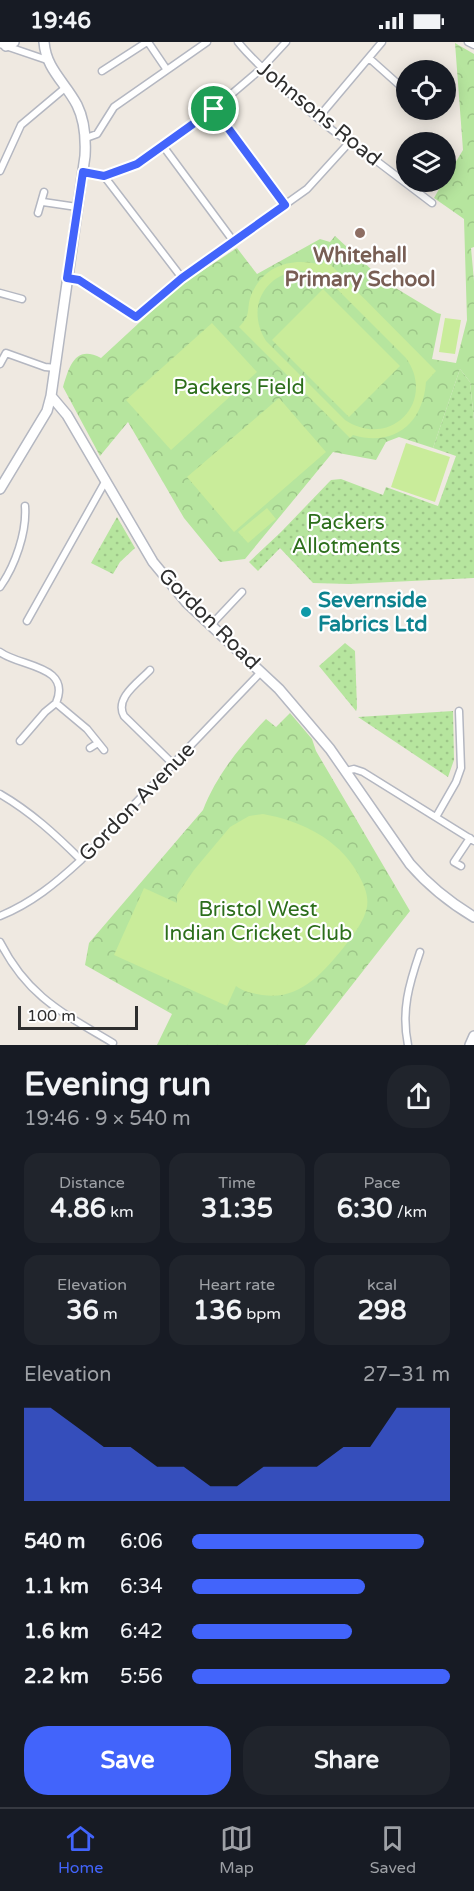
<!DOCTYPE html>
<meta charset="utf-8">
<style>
body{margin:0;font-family:"Varela Round",sans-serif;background:#20242c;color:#f1f3f6;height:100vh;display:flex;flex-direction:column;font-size:22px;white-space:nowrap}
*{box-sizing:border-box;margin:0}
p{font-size:20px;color:#9ea1a6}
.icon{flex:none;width:33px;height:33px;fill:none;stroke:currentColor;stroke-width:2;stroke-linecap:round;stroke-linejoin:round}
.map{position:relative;height:1003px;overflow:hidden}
.side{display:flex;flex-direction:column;background:#171b24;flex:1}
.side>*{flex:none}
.buttons{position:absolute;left:396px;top:18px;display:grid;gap:12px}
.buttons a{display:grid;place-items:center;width:60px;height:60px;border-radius:50%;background:#171b24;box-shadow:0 3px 15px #0003;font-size:30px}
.scale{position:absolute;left:18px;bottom:15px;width:120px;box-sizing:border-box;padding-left:6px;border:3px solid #2e2e2e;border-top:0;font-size:16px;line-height:21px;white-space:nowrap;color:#2e2e2e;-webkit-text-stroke:4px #fff;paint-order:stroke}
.pin{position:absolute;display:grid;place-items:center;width:51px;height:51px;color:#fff;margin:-26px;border:3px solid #fff;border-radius:50%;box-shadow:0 2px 6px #0007}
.round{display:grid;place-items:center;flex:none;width:63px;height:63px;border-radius:24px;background:#20242c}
.headline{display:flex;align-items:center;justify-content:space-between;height:102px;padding:0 24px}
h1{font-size:33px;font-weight:800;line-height:45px}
.metrics{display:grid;grid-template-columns:repeat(3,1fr);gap:9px;height:102px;padding:6px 24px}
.metrics div{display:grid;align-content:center;border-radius:15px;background:#20242c;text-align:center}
.metrics b{font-size:26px;font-weight:800}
.metrics small{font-size:16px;font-weight:400}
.metrics p{font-size:16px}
.chart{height:168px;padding:12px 24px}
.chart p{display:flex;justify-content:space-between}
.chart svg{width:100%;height:108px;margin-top:6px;fill:#4264fb;opacity:.7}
.button{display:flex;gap:12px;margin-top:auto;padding:12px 24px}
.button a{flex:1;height:69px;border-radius:24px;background:#4264fb;color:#fff;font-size:24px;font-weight:800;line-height:69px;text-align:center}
.button a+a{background:#20242c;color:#f1f3f6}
ul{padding:0 24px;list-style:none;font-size:20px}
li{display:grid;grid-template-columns:96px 72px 1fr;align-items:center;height:45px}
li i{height:15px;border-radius:8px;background:#4264fb}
.status{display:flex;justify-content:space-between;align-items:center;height:42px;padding:0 30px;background:#171b24;direction:ltr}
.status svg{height:16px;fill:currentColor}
.dock{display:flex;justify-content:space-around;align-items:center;height:84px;border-top:2px solid #363941;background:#171b24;font-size:16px;color:#9ea1a6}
.dock a{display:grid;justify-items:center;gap:3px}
.dock .current{color:#4264fb}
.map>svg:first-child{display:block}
</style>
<div class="status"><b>19:46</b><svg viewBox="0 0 49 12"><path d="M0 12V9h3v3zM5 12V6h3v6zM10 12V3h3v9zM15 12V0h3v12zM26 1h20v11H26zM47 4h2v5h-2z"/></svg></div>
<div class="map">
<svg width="474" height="1003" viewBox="0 0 474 1003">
<defs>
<pattern id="grass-dots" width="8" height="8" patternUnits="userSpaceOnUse" patternTransform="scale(1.5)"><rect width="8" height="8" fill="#b6e59e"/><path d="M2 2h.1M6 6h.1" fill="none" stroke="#9dc588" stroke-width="1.8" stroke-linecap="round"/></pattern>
<pattern id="forest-crowns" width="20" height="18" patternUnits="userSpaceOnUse" patternTransform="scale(1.5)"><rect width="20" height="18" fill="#b6e59e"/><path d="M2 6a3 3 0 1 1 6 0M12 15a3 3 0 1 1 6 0" fill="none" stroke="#9dc588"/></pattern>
</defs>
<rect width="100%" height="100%" fill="#efe9e1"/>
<!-- grass -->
<path fill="url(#grass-dots)" d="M 460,327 L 470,340 L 474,378 L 474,536 L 349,542 L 313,541 L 280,506 L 258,529 L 249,520 L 281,490 L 331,438 L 341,437 L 383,453 L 386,445 L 438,464 L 456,414 L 433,406 Z
M 117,475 L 135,506 L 120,520 L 113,532 L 91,521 Z
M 345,601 L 355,609 L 357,666 L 356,669 L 319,624 Z
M 453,669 L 454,718 L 448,735 L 358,675 Z"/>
<!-- forest -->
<path fill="url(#forest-crowns)" d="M 455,1 L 474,12 L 474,205 L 471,206 L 474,239 L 474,378 L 470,340 L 460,327 L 433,406 L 399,395 L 386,400 L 376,418 L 333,410 L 245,517 L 220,520 L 184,476 L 128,380 L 100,414 L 63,345 C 69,325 75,302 101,316 L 179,244 L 237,206 L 257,232 L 320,197 L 330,200 L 335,194 L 384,239 L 437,271 L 441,272 L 432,317 L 456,321 L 467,278 L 464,177 L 434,156 L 443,140 L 446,140 L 446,136 L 463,108 Z
M 290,671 L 312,697 L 316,709 L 410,869 L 305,1003 L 157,1003 L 172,972 L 85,923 L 89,901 L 203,768 C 216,734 241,703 266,677 L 276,685 Z"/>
<!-- pitch -->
<path fill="#c9ec9a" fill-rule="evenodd" d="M 326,218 L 436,329 L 426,340 C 423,382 394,405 353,393 L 350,396 L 239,285 C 253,271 245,267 252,251 C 265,223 293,215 321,223 ZM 298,228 L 315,231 L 331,241 L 406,316 C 437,360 390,408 345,378 L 266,299 C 247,268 261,235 298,228 Z
M 323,247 L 400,324 L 349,375 L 272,298 Z
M 445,276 L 461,278 L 455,312 L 439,310 Z
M 212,281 L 257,330 L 171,408 L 126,358 Z
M 279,356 L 326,410 L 234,490 L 187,435 Z
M 406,401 L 450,415 L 435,460 L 391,445 Z
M 267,466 L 276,477 L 248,501 L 238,490 Z
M 263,772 C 301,779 337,796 357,830 C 363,841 369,852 367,865 C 364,880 353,893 344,905 C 323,931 299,959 262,953 C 252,951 244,950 236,944 L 227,964 L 114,913 L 144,846 L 177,861 L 177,853 L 194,828 L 230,785 L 249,774 Z"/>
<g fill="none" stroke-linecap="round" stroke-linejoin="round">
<defs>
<path id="street" d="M 148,0 L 167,28
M 238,0 C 251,17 336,97 353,101 L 432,161
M 468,0 L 474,3
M 0,2 L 47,18
M 369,16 L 406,49
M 102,29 L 147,0
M 214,67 L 285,163
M 318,76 L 382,0
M 86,96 L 97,92 L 114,65 L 207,0
M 163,104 L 234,200
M 0,129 L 21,83 L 65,46
M 83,130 L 104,134 L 182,236
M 104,134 L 137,122 L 214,67 L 261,27 L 286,0
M 43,160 L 77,165
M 38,171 L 44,150
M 67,235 L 79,238 L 136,275 L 182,236 L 307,147 L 347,103 L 347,99
M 0,251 L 22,257
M 0,322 L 6,311 L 45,325 L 56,326
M 0,545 C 15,524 27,490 25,464
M 27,579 L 105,440
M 210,584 L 242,550
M 0,610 C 20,625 72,623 56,661 L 87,687 L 104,708
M 150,628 C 139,640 114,656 124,674 L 173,722
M 20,699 L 45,670 L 56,661
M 90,706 L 98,701
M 346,729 L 354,727 L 363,730 L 474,799
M 0,752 C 31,770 56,793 81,818
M 436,775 L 456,740 L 461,726 L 459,669
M 461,824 L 454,820 L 470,796
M 0,874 C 32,861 56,841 81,818 L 261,630
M 0,900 C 28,955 63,971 113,1001
M 408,1003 C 401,969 409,942 420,910"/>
<path id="secondary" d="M 6,4 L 14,0
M 51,354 L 67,373 L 153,520 L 186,560 L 279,647 L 330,707 L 410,822 C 429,844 449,860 474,875
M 0,447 L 47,369 L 51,354 L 85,114 C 86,96 85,79 77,63 C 65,40 46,27 44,0
M 470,1003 L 474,994"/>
</defs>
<!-- street casing -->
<use href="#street" stroke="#b4b7c1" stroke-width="9"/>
<!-- secondary casing -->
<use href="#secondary" stroke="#b4b7c1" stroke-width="12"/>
<!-- street -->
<use href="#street" stroke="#fff" stroke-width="6"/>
<!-- secondary -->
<use href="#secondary" stroke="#fff" stroke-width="9"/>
</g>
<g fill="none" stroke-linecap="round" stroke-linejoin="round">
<defs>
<path id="route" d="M 214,67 L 285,163 L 182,236 L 136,275 L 79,238 L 67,236 L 83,130 L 104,134 L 137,122 Z"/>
</defs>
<!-- route casing -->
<use href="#route" stroke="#fff" stroke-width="12"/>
<!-- route -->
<use href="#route" stroke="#4264fb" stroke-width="8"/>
</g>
<!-- markers -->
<circle fill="#8d6e63" stroke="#fff" stroke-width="2" cx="360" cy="191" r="6"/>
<circle fill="#0f9aa8" stroke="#fff" stroke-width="2" cx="306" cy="570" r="6"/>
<g text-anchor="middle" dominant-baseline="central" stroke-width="4.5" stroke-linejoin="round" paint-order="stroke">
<!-- street labels -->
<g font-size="21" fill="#2e2e2e" stroke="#fff">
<text transform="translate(319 72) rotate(39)">Johnsons Road</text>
<text transform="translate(209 577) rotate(45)">Gordon Road</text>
<text transform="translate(137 760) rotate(-46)">Gordon Avenue</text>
</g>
<!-- education labels -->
<g font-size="21" font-weight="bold" fill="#785e54" stroke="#fff">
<text x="360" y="213">Whitehall<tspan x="360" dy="24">Primary School</tspan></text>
</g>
<!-- park labels -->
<g font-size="21" fill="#2c6e1b" stroke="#fff">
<text x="239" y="345">Packers Field</text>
<text x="346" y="480">Packers<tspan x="346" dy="24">Allotments</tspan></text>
<text x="258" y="867">Bristol West<tspan x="258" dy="24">Indian Cricket Club</tspan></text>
</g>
<!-- culture labels -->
<g font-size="21" font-weight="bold" fill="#0d838f" stroke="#fff" text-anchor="start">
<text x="318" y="558">Severnside<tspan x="318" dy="24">Fabrics Ltd</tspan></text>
</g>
</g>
</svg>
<div class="buttons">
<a><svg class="icon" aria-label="locate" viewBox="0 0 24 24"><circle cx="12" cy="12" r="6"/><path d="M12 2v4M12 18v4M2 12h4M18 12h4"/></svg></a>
<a><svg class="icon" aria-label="layers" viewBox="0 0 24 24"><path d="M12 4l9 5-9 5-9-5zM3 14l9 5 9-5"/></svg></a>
</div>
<div class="scale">100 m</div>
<div class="pin" style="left:214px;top:67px;background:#1e9e55"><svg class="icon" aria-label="arrive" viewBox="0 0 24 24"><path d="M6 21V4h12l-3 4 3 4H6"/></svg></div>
</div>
<section class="side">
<div class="headline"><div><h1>Evening run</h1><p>19:46 · 9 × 540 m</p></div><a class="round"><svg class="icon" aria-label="share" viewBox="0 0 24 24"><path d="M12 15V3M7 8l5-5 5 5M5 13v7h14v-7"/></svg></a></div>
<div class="metrics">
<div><p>Distance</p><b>4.86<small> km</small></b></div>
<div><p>Time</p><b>31:35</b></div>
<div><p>Pace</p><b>6:30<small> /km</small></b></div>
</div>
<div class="metrics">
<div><p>Elevation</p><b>36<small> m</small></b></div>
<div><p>Heart rate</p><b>136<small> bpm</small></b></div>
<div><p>kcal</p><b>298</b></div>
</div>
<div class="chart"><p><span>Elevation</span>27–31 m</p>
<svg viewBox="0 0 160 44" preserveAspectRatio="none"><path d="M0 44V6L10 6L20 14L30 22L40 22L50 30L60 30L70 38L80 38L90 30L100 30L110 30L120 22L130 22L140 6L150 6L160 6V44z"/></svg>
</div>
<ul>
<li><b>540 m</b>6:06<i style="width:90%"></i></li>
<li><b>1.1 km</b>6:34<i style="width:67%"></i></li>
<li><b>1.6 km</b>6:42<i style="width:62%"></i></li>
<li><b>2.2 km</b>5:56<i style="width:100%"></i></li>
</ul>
<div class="button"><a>Save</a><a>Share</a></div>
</section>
<nav class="dock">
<a class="current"><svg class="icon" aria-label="home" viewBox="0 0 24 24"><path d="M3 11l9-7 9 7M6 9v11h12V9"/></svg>Home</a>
<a><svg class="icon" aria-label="map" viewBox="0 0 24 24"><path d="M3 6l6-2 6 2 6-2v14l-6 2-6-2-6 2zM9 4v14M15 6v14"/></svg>Map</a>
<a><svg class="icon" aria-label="saved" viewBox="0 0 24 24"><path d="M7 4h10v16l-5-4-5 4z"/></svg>Saved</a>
</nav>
